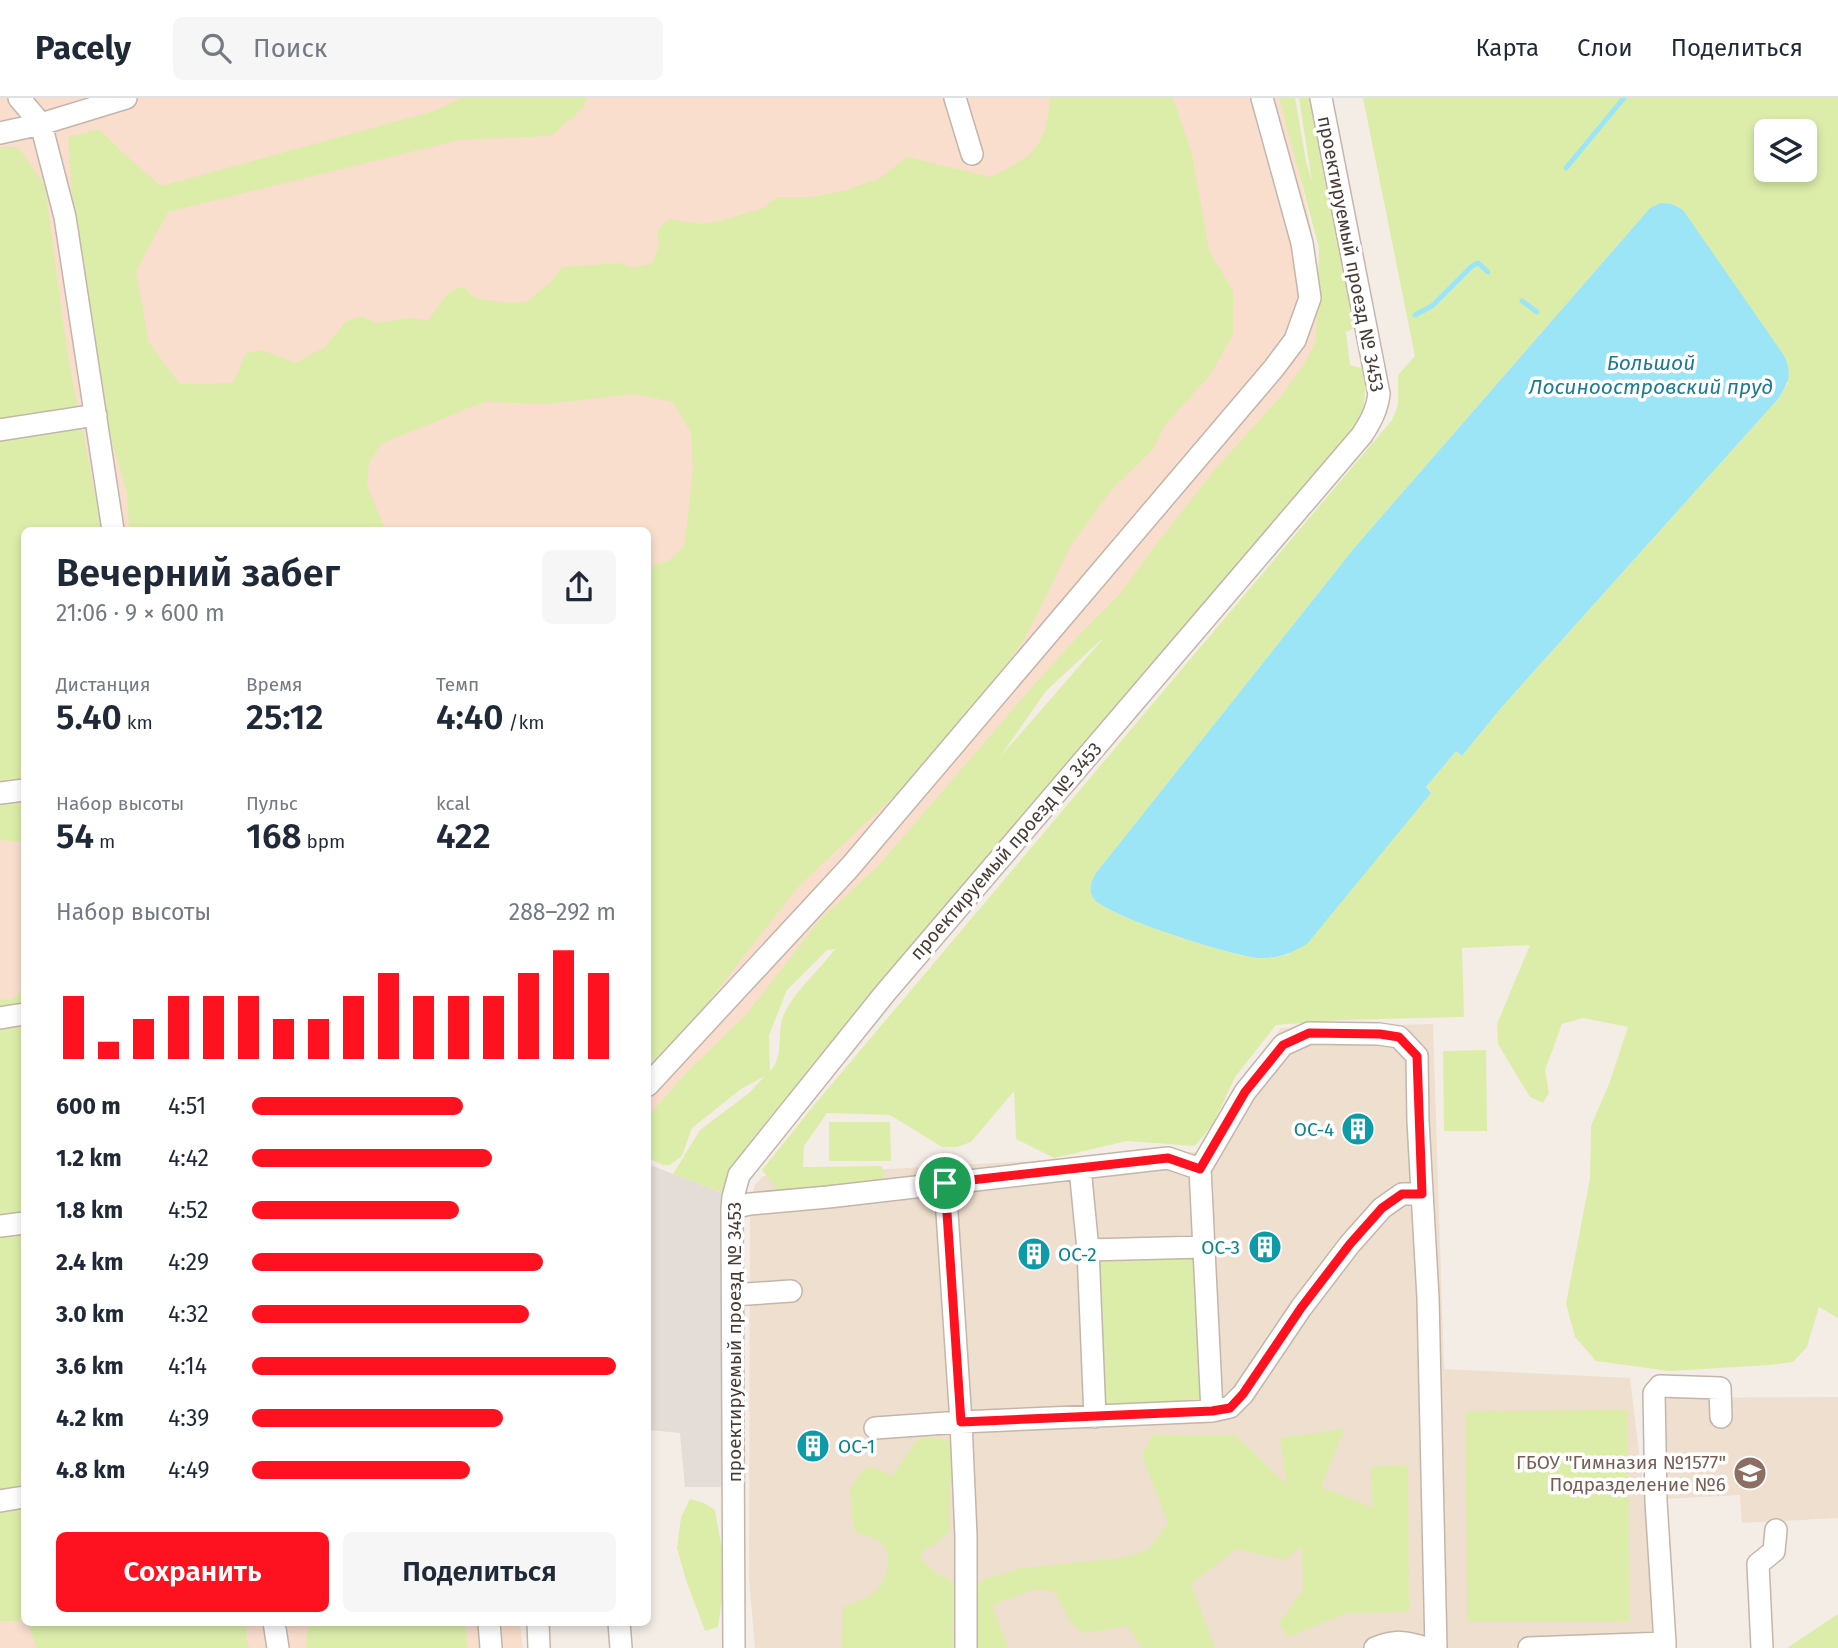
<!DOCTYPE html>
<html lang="ru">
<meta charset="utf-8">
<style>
body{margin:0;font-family:"Fira Sans",sans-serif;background:#f6f6f7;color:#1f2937;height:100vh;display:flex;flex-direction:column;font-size:26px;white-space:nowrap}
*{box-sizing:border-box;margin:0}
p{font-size:23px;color:#747a83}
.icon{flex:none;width:38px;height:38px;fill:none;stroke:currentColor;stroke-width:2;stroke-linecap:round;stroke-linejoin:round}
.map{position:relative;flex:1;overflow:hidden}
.sheet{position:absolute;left:21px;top:429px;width:630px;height:1099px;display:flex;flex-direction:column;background:#fff;border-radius:10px;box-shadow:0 4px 10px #0003}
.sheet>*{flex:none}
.fabs{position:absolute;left:1754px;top:21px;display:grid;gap:14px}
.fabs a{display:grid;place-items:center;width:63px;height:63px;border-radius:10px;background:#fff;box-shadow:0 4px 10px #0003;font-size:35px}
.pin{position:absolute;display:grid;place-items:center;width:60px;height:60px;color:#fff;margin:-30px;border:4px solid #fff;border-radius:50%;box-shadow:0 2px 7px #0007}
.round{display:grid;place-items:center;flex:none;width:74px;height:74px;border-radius:10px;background:#f6f6f7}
.head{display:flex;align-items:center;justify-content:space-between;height:119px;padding:0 35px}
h1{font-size:38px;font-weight:600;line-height:52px}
.figures{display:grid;grid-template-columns:repeat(3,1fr);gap:10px;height:119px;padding:7px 35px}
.figures div{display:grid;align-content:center}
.figures b{font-size:35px;font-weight:600}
.figures small{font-size:19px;font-weight:400}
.figures p{font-size:19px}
.chart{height:196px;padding:14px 35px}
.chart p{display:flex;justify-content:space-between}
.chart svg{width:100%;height:126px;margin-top:7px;stroke:#ff121f;stroke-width:6}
.cta{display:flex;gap:14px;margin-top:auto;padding:14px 35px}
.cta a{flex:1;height:80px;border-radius:10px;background:#ff121f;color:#fff;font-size:28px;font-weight:600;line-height:80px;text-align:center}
.cta a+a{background:#f6f6f7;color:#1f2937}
ul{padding:0 35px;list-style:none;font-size:23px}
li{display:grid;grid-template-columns:112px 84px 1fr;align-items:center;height:52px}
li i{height:18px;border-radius:9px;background:#ff121f}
header{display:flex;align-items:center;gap:42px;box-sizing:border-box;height:98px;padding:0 35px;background:#fff;border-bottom:2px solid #e0e1e3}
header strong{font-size:33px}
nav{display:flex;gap:38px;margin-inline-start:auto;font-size:24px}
.search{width:490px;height:63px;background:#f6f6f7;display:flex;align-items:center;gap:18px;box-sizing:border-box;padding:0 24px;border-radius:10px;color:#747a83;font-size:26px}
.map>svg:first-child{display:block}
</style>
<header>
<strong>Pacely</strong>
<div class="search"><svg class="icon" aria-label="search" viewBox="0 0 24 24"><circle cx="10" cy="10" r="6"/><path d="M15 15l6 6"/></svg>Поиск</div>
<nav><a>Карта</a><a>Слои</a><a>Поделиться</a></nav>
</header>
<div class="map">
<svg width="1838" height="1550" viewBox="0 0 1838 1550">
<rect width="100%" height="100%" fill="#f4ede6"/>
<!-- commercial -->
<path fill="#f9dece" d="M 0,0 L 1282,0 L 1312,134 L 1320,222 L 1318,257 L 1294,306 L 648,1030 L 648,432 L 24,432 L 24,1524 L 520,1524 L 523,1550 L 0,1550 Z"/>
<!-- industrial -->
<path fill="#e3dcd7" d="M 648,1066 L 722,1095 L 728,1208 L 730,1389 L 685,1389 L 680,1335 L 648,1332 Z"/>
<!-- education -->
<path fill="#efdfce" d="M 1433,926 L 1444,1271 L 1630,1280 L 1663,1550 L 755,1550 L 749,1480 L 750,1106 L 755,1087 L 763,1078 L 1196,1054 L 1281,930 Z
M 1838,1299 L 1838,1420 L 1742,1425 L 1740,1397 L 1663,1401 L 1659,1300 Z"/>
<!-- green -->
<path fill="#dcedaa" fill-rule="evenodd" d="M 461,0 L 587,0 L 583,10 L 551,38 L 459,42 L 168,114 L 136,173 L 149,245 L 180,286 L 233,285 L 246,255 L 263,252 L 295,265 L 325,249 L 346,223 L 361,218 L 377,225 L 411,220 L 428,222 L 448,195 L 463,188 L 475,200 L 509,205 L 526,204 L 552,183 L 562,169 L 618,165 L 635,170 L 652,165 L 659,149 L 657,132 L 669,121 L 702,126 L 720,123 L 763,110 L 777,99 L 812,99 L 846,92 L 880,80 L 907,59 L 991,79 C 1012,68 1034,59 1043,37 C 1047,27 1048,14 1050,3 L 1049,0 L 1173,0 L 1192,56 L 1209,153 L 1233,193 L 1233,236 L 1211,276 L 1165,327 L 1153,351 L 1113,390 L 1071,447 L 1023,544 L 940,655 L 798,789 L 648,981 L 648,469 L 668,463 L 684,448 L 693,373 L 691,335 L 673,304 L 633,296 L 547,306 L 483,304 L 381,346 L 369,365 L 367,387 L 385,432 L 129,432 L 127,395 L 104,317 L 72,97 L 68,39 L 99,31 L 121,53 L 161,88 L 434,13 Z
M 1279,0 L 1295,0 L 1306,63 L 1312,84 L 1299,0 L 1314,0 L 1357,229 L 1346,234 L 1350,267 L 1365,271 L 1365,293 L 1363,318 L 1352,337 L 725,1096 L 673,1076 L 700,1032 L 749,995 L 765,978 L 741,991 L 692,1030 L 682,1058 L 670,1067 L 663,1067 L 648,1060 L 648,1018 L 692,969 L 745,918 L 818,824 L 879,767 L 1038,582 L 1082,534 L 1120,496 L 1154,449 L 1216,370 L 1282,297 L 1305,265 L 1316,243 L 1319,150 ZM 1102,541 L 1102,542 L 1000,659 L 1046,593 ZM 835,851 C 819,873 796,891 784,916 C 776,934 785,958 770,973 L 769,937 L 787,892 L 827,852 Z
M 1363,0 L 1838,0 L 1838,1220 L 1819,1209 L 1807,1249 L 1793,1264 L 1771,1267 L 1669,1273 L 1596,1263 L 1575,1239 L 1566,1206 L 1590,1080 L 1591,1028 L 1609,986 L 1628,929 L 1583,920 L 1562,926 L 1545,972 L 1549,995 L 1543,1005 L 1530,999 L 1498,946 L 1497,926 L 1530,847 L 1462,850 L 1464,919 L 1341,922 L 1276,927 L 1235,979 L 1213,1026 L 1195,1048 L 1127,1043 L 1054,1060 L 1016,1041 L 1014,993 L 971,1044 L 957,1049 L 942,1049 L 890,1017 L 827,1015 L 804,1048 L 803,1069 L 882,1068 L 886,1088 L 784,1100 L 762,1072 L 815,1006 L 1392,322 L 1398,307 L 1398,277 L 1415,258 ZM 1766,33 L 1804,33 L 1804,72 L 1766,72 ZM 1660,106 L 1788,285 L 1778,301 L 1501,610 L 1462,658 L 1456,653 L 1426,689 L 1431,694 L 1288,857 C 1279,858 1269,861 1261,860 C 1236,860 1105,818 1093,800 C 1088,791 1091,783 1096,775 L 1355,449 L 1650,110 Z
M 0,49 L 18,49 L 45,88 L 67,253 L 102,432 L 24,432 L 24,744 L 0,742 Z
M 24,893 L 24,1523 L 0,1523 L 0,901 L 10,902 Z
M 1486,952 L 1487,1033 L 1444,1033 L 1443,953 Z
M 829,1024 L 890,1024 L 891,1063 L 829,1063 Z
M 1197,1156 L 1205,1304 L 1099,1309 L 1093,1159 Z
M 1628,1312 L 1629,1523 L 1467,1524 L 1466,1313 Z
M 1344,1331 L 1321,1389 L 1373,1410 L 1370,1369 L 1408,1367 L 1409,1514 L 1347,1515 L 1288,1539 L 1279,1525 L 1303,1492 L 1302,1448 L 1285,1462 L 1236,1451 L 1191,1486 L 1215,1550 L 1142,1550 L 1127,1528 L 1084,1535 L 1071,1525 L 1055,1494 L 1036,1491 L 992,1507 L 1008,1550 L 975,1550 L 966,1498 L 984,1481 L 1022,1470 L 1121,1460 L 1148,1452 L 1168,1425 L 1142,1358 L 1152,1338 L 1235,1337 L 1287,1387 L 1280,1340 Z
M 927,1339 L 947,1342 L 954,1351 L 955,1362 L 950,1388 L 950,1433 L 935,1447 L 925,1451 L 920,1460 L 937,1476 L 947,1480 L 956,1489 L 959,1498 L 952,1531 L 955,1550 L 842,1550 L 843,1509 C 852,1505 866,1501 874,1495 C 884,1485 894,1462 884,1448 C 878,1440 863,1437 854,1433 L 850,1391 L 862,1373 L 871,1368 L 892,1378 L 917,1342 Z
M 690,1401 L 704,1405 L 715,1412 L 723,1457 L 723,1494 L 718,1529 L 705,1533 L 686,1482 L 677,1450 L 681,1419 Z
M 1838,1516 L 1838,1550 L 1787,1550 Z
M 28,1524 L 248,1524 L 246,1541 L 250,1550 L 36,1550 Z
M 308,1524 L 466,1524 L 467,1550 L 306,1550 Z"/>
<!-- water -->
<path fill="#9ce5f7" d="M 1661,105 L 1672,106 L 1683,112 L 1783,256 C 1793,275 1789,284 1778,301 L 1501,610 L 1462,658 L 1456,653 L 1426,689 L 1431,695 L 1307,846 C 1291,855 1281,860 1261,860 C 1237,860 1105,818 1093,800 C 1088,791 1091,783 1096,775 L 1355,449 L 1650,110 Z"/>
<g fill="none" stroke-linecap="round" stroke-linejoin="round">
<!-- stream -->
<path stroke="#9ce5f7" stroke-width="5" d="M 1566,70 L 1624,0
M 1522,203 L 1537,214
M 1415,217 L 1432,208 L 1472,168 L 1478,165 L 1488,174"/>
<defs>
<path id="minor" d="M 19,0 L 41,26 L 65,119 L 113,432
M 955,0 L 972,56
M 0,35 L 41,26 L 126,0
M 0,332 L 96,317
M 0,695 L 24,692
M 0,920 L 24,916
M 648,987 L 850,769 L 1274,270 L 1295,242 L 1310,200 L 1302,145 L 1262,0
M 1080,1070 L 1088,1152 L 1203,1149
M 732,1110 L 750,1106 L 828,1099 L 1168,1060 L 1200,1071
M 0,1128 L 24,1125
M 1088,1152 L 1095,1319
M 733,1197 L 791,1193
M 1212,1313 L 1230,1309 L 1243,1296 L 1301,1210 L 1350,1146 L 1382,1110 L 1402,1096 L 1422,1096
M 875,1330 L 961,1324 L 945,1085
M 0,1403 L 24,1399
M 274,1524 L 278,1550
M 489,1524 L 491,1550
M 538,1524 L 539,1550
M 619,1524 L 621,1550
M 1665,1545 L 1656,1403 L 1654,1295 L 1660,1288 L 1720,1290 L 1721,1319
M 734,1550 L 732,1110 L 733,1099 L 739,1077 L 886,894 L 1362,337 C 1371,323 1377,312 1379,296 L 1321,0
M 966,1550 L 966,1438 L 961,1324 L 1212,1313 L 1200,1071 L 1245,994 L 1283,947 L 1309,935 L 1379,936 L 1399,939 L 1417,958 L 1418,1023 L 1428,1200 L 1436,1550
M 1375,1550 C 1396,1542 1405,1543 1426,1550
M 1529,1550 L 1665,1545 L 1665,1550
M 1762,1550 L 1758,1466 L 1774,1453 L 1776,1432"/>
</defs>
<!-- minor casing -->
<use href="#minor" stroke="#c4b5aa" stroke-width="24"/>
<!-- minor -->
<use href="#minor" stroke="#fff" stroke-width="21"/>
</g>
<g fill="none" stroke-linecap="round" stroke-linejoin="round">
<defs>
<path id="route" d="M 1309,935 L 1380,936 L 1399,939 L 1417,958 L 1422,1096 L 1402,1096 L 1382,1110 L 1350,1146 L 1301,1210 L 1243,1296 L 1230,1310 L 1212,1313 L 961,1324 L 945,1085 L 1168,1060 L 1200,1071 L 1245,994 L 1283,947 Z"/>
</defs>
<!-- route casing -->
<use href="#route" stroke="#fff" stroke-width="14"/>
<!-- route -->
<use href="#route" stroke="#ff121f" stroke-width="9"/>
</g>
<!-- icons -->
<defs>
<symbol id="building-disc" viewBox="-11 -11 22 22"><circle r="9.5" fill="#0f9aa8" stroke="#fff"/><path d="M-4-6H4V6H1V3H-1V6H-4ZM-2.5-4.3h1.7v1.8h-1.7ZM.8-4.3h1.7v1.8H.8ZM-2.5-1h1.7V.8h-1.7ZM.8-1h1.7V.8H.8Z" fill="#fff"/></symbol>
<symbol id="school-disc" viewBox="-11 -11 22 22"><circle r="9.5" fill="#8d6e63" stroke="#fff"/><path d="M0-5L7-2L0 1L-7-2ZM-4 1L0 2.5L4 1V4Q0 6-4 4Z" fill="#fff"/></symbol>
</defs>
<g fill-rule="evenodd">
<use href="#building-disc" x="1339" y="1012" width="38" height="38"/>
<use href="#building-disc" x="1246" y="1130" width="38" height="38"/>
<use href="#building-disc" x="1015" y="1137" width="38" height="38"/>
<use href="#building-disc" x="794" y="1329" width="38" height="38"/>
<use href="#school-disc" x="1731" y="1356" width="38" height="38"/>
</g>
<g text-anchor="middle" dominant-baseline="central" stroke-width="7" stroke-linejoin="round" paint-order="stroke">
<!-- street labels -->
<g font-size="19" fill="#483c34" stroke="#fff">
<text transform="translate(1351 156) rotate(79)">проектируемый проезд № 3453</text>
<text transform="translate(1006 753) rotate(-49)">проектируемый проезд № 3453</text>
<text transform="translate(734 1244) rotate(-90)">проектируемый проезд № 3453</text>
</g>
<!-- culture labels -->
<g font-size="19" fill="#0d838f" stroke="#fff" text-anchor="end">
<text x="1334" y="1031">ОС-4</text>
<text x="1240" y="1149">ОС-3</text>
<text x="1058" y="1156" text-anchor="start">ОС-2</text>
<text x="838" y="1348" text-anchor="start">ОС-1</text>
</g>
<!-- education labels -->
<g font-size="19" fill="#785e54" stroke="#fff" text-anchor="end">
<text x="1726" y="1364">ГБОУ "Гимназия №1577"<tspan x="1726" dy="22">Подразделение №6</tspan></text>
</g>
<!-- water labels -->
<g font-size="21" font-style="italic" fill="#1e7a93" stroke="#fff">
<text x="1651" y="265">Большой<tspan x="1651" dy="24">Лосиноостровский пруд</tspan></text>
</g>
</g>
</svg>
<div class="fabs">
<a><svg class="icon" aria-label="layers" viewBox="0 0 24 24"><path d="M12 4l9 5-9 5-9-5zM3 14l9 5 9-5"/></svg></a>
</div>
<div class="pin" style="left:945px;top:1085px;background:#1e9e55"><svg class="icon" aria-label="arrive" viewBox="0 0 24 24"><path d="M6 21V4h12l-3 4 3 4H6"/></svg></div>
<section class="sheet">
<div class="head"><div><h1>Вечерний забег</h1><p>21:06 · 9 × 600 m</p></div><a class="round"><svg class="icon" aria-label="share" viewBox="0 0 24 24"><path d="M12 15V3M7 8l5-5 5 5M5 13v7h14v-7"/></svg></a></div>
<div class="figures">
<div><p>Дистанция</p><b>5.40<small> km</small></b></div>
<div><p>Время</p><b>25:12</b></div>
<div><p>Темп</p><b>4:40<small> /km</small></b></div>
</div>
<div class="figures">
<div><p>Набор высоты</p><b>54<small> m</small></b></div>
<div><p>Пульс</p><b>168<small> bpm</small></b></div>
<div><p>kcal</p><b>422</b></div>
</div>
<div class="chart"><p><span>Набор высоты</span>288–292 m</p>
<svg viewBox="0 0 160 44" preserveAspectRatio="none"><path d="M5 44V22M15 44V38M25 44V30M35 44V22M45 44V22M55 44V22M65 44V30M75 44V30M85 44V22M95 44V14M105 44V22M115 44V22M125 44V22M135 44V14M145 44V6M155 44V14"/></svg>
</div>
<ul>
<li><b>600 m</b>4:51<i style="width:58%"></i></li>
<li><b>1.2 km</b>4:42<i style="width:66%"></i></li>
<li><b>1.8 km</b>4:52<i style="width:57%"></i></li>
<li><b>2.4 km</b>4:29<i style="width:80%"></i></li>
<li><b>3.0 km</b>4:32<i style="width:76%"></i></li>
<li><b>3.6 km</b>4:14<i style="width:100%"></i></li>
<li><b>4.2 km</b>4:39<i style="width:69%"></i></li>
<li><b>4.8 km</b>4:49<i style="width:60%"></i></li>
</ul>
<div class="cta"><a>Сохранить</a><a>Поделиться</a></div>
</section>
</div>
